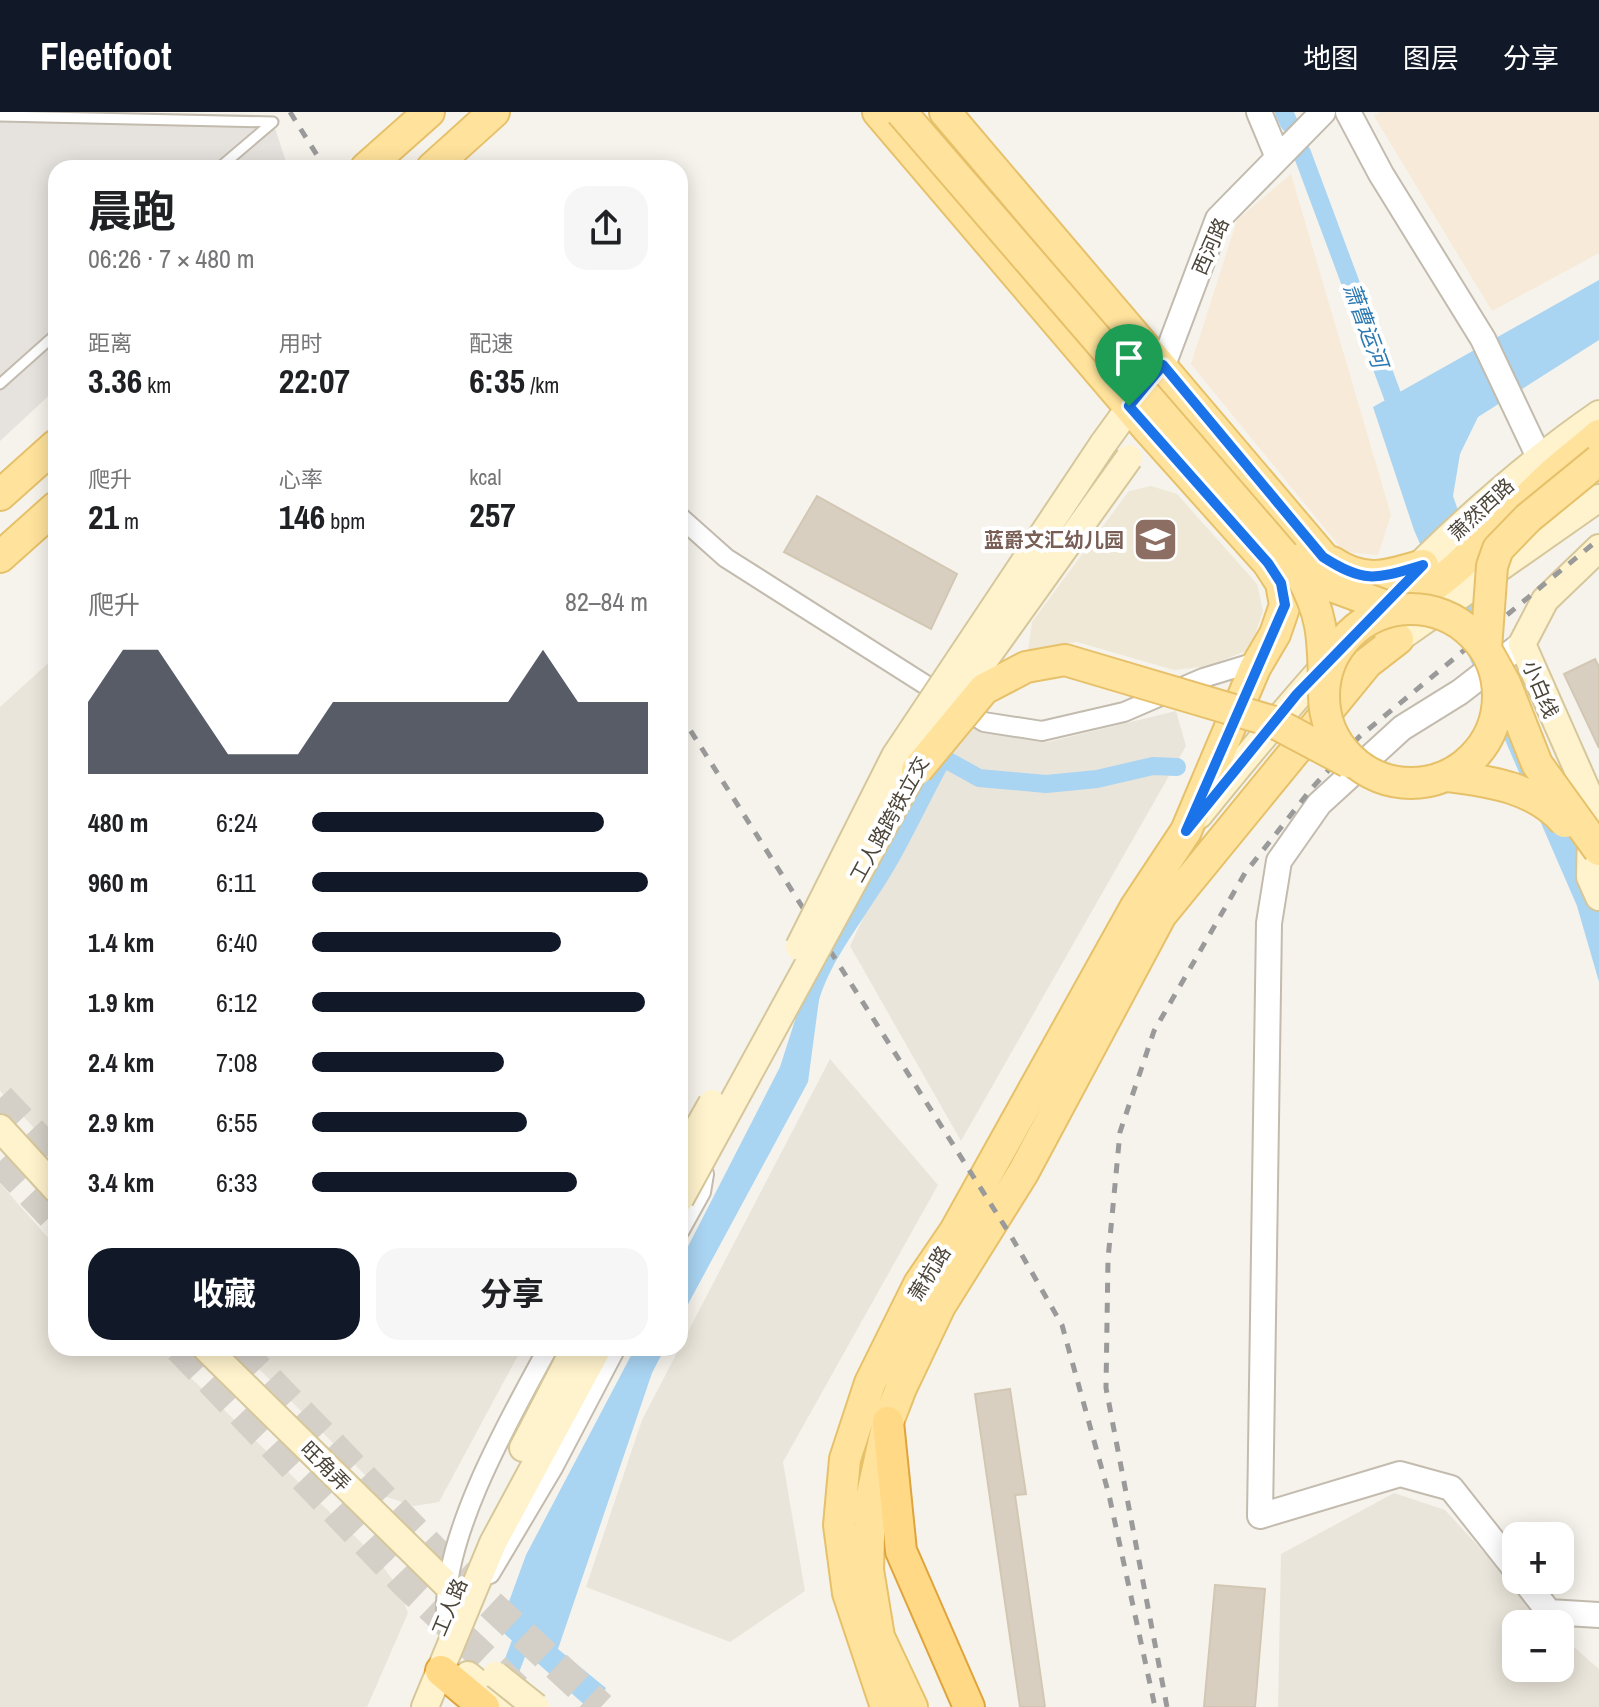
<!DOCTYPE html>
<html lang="zh">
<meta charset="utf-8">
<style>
body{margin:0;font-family:"Archivo Narrow","Noto Sans SC",sans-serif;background:#f6f6f6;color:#202124;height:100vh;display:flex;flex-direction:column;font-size:30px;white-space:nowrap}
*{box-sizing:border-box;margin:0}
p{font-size:26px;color:#757577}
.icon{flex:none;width:44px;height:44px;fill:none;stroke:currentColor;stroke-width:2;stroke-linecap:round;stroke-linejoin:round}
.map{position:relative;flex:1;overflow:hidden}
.details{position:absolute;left:48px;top:48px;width:640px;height:1196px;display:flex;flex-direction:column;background:#fff;border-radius:24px;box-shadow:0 4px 20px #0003}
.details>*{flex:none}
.buttons{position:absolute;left:1502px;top:1410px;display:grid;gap:16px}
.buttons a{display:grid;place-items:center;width:72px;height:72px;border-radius:16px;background:#fff;box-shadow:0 4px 20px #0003;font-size:40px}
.pin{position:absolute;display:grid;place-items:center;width:68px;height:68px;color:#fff;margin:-82px -34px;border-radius:50% 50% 50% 0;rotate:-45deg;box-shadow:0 0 8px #0007}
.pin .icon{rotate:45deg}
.round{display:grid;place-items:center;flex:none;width:84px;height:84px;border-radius:24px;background:#f6f6f6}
.overview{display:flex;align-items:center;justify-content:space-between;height:136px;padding:0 40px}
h1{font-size:44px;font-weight:700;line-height:60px}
.stats{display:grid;grid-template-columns:repeat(3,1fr);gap:12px;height:136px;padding:8px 40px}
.stats div{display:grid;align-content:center}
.stats b{font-size:34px;font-weight:700}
.stats small{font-size:22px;font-weight:400}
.stats p{font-size:22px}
.chart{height:224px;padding:16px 40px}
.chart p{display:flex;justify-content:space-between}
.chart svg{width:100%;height:144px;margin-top:8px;fill:#111827;opacity:.7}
.button{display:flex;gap:16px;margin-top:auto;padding:16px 40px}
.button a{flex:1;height:92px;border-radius:24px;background:#111827;color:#fff;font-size:32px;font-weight:700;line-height:92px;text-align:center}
.button a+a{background:#f6f6f6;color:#202124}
ul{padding:0 40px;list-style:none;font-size:26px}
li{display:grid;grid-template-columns:128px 96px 1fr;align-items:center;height:60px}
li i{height:20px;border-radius:10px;background:#111827}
header{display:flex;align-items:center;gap:48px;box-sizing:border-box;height:112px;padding:0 40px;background:#111827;color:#fff}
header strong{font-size:38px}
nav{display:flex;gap:44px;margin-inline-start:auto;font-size:28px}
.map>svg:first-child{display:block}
</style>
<header>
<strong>Fleetfoot</strong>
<nav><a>地图</a><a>图层</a><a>分享</a></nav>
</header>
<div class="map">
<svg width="1599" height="1595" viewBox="0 0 1599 1595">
<rect width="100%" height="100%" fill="#f6f3ec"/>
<!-- residential -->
<path fill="#eae5da" d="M 56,544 L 56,1040 L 0,979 L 0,595 Z
M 1176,599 L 1186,634 L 961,1029 L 850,834 L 928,669 L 973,615 L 1048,630 Z
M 830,947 L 938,1073 L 783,1350 L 805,1479 L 730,1530 L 586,1475 L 642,1308 Z
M 0,1071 L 56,1135 L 56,1236 L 160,1236 L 375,1444 L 398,1475 L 408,1501 L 367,1595 L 0,1595 Z
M 238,1236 L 522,1236 L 439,1390 L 414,1394 L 387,1385 Z
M 1394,1381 L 1445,1398 L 1550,1512 L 1516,1512 L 1516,1556 L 1560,1556 L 1560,1523 L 1599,1557 L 1599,1595 L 1278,1595 L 1281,1442 Z"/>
<!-- commercial -->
<path fill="#f7ead8" d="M 1380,0 L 1599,0 L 1599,141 L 1492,199 L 1374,4 Z
M 1291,62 L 1391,403 L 1378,443 L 1344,440 L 1191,252 L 1237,108 Z"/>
<!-- industrial -->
<path fill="#e6e2dd" d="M 0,10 L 273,10 L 288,56 L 56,56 L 56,277 L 0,329 Z"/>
<!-- education -->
<path fill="#efe8d6" d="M 1151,374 L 1177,382 L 1257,472 L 1263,499 L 1250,537 L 1209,554 L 1174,558 L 1077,530 L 1028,538 L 1032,510 L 1129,379 Z"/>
<!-- water -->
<path fill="#a9d4f2" d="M 1599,168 L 1599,228 L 1478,305 L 1460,342 L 1453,384 L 1599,800 L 1599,870 L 1577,794 L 1414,418 L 1373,295 Z
M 805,877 L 820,880 L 808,970 L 680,1207 L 680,1150 L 780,955 Z
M 635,1236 L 665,1236 L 652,1261 L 558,1537 L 606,1576 L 596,1595 L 587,1595 L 499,1517 L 526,1443 Z"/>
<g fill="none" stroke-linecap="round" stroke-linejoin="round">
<!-- canal -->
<path stroke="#a9d4f2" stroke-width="18" d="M 1284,0 L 1289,11
M 1302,41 L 1400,304
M 806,902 C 815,856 843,821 868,782 C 897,740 918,691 943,646 L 979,666 L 1046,672 L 1097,667 L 1153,654 L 1177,655
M 502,1580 L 527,1514"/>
</g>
<!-- building -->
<path fill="#d8cfc1" stroke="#d3c7b4" stroke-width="2" d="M 817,384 L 957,462 L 931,517 L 784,440 Z
M 1595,547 L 1599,555 L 1599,636 L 1564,562 Z
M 1010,1277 L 1026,1382 L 1015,1383 L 1045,1595 L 1020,1595 L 975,1282 Z
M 1215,1473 L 1265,1477 L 1255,1595 L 1204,1595 Z"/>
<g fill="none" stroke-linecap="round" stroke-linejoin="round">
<!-- trunk-tunnel -->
<path stroke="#d4d0c8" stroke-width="30" stroke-dasharray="30 15" stroke-linecap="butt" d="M 0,986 L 56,1045
M 0,1049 L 56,1108
M 179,1236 L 405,1471 L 518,1578
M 238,1236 L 444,1449 L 601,1595"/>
<defs>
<path id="service" d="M 0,4 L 273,10 L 219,56
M 0,272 L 56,222"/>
<path id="minor" d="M 680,405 L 726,446 L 984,610 L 1042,619 L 1124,600 L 1203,566 L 1259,549
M 680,1118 L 701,1080 L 704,1062 L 699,1056
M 490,1462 L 553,1356 L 616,1236
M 446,1500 C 444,1421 510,1306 548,1236"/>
<path id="tertiary" d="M 1259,0 L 1277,43
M 1348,0 L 1381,62 L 1483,227 L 1538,343
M 1163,253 L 1218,107 L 1323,0
M 1516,1458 L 1451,1376 L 1400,1362 L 1260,1404 L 1269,811 L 1279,749 L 1319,692 L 1402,616 L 1460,580 L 1522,532
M 1524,1468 L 1549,1500 L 1599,1503"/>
<path id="secondary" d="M 1103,332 L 1140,281
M 1599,436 L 1545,488 L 1522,532 L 1599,706
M 1398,527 L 1599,386
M 1199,703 C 1317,557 1444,409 1599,302
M 1591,715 L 1590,765 L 1599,785
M 0,1016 L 56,1077
M 206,1236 L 445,1471
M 523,1336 L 575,1236
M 468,1563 L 507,1595
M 425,1595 L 493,1431 L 598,1236"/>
<path id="primary" d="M 878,0 L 1148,317 L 1268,451 L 1281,471 L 1285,493 L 1275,522 L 1255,556 L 1186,719 L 1135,796 L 955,1119 L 919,1172 L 870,1271 L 845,1347 L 839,1413 L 848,1481 L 886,1595
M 366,56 L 429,0
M 432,56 L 494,0
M 0,383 L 56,333
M 0,445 L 56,395
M 1332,450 C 1365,472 1387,464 1423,453
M 1397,498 C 1457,465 1498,414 1547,367 C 1563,352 1582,338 1599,323
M 912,1595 L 879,1525 L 868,1458 L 870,1391 L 888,1310 L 901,1276 L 940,1194 L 1023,1061 L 1161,803 L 1367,551 L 1398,527 L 1323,445 L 945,0"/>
<path id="trunk" d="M 888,1310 L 901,1439 L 969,1595
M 441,1559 L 484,1595"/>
</defs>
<!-- service casing -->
<use href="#service" stroke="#c2bbae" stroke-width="13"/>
<!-- minor casing -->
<use href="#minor" stroke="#c2bbae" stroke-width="22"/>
<!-- tertiary casing -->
<use href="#tertiary" stroke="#c2bbae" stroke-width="28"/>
<!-- secondary casing -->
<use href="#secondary" stroke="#d6c79b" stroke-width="30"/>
<!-- primary casing -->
<use href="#primary" stroke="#e6c16a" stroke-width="34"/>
<!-- trunk casing -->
<use href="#trunk" stroke="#e0a43c" stroke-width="34"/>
<!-- service -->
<use href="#service" stroke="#fff" stroke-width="9"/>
<!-- minor -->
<use href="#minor" stroke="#fff" stroke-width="18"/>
<!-- tertiary -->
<use href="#tertiary" stroke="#fff" stroke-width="24"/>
<!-- secondary -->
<use href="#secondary" stroke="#fff3cd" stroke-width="26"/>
<!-- primary -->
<use href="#primary" stroke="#ffe39c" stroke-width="30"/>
<!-- trunk -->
<use href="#trunk" stroke="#ffd985" stroke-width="30"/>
<!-- rail -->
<path stroke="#9a9a9a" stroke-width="5" stroke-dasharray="10 10" stroke-linecap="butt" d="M 290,0 L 325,56
M 680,602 L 1011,1124 L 1062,1213 L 1109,1383 L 1155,1595
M 1167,1595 L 1106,1276 L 1108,1147 L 1120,1020 L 1154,919 L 1245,761 L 1312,676 L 1359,625 L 1599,427"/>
<defs>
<path id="secondary-bridge" d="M 799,835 L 895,644 L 1103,332
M 680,1048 L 712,991
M 680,1087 L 943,606 L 1129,346
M 496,1563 L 536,1595"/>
<path id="primary-bridge" d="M 901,0 L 1300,462 C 1323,502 1323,526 1324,571
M 1599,348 L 1528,406 L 1498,437 L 1492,454 L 1486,537 L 1505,571 L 1537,652 L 1599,738
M 1303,446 L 1331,474 L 1397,498
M1324 584a87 87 0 1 1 174 0a87 87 0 1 1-174 0Z
M 917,658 L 984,577 L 1026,555 L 1065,548 L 1271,609 L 1348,650
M 1448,664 C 1490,669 1536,676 1565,710"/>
</defs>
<!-- secondary-bridge casing -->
<use href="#secondary-bridge" stroke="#d6c79b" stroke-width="30" stroke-linecap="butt"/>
<!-- primary-bridge casing -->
<use href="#primary-bridge" stroke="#e6c16a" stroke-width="34" stroke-linecap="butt"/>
<!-- secondary-bridge -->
<use href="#secondary-bridge" stroke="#fff3cd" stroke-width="26"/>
<!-- primary-bridge -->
<use href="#primary-bridge" stroke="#ffe39c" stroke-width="30"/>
</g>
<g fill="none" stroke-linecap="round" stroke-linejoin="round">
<defs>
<path id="route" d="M 1163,253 L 1323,445 C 1365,472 1376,467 1423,453 L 1297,582 L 1186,719 L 1285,493 L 1281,471 L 1268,451 L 1129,294 Z"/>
</defs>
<!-- route casing -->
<use href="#route" stroke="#fff" stroke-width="16"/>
<!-- route -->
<use href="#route" stroke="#1a73e8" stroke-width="10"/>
</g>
<!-- icons -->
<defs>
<symbol id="school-square" viewBox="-11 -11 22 22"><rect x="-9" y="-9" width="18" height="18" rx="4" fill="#8d6e63" stroke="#fff"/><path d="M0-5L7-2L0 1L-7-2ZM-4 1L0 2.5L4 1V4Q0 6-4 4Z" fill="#fff"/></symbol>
</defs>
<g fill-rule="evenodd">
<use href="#school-square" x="1130" y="402" width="51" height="51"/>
</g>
<g text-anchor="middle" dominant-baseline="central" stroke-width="8" stroke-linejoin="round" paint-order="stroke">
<!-- street labels -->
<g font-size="20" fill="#4b4439" stroke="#fff">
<text transform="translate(1210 134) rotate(-66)">西河路</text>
<text transform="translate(1481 397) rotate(-43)">萧然西路</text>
<text transform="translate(1541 577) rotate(67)">小白线</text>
<text transform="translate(889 707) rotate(-61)">工人路跨铁立交</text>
<text transform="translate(929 1161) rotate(-58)">萧杭路</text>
<text transform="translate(326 1354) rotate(45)">旺角弄</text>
<text transform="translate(449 1495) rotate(-67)">工人路</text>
</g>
<!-- education labels -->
<g font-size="20" font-weight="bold" fill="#785e54" stroke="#fff" text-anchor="end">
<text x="1124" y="427">蓝爵文汇幼儿园</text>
</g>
<!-- water labels -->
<g font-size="22" font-style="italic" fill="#2e7ab2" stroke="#fff">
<text transform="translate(1366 213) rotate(70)">萧曹运河</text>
</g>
</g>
</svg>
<div class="buttons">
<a>+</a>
<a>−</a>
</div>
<div class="pin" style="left:1129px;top:294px;background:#1e9e55"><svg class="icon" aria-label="arrive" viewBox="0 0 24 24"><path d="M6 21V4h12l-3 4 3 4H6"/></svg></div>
<section class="details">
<div class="overview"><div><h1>晨跑</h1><p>06:26 · 7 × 480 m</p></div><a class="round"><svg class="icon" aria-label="share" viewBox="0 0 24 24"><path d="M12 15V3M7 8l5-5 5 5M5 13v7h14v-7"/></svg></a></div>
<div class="stats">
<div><p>距离</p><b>3.36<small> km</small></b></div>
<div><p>用时</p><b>22:07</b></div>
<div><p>配速</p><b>6:35<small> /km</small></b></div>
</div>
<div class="stats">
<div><p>爬升</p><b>21<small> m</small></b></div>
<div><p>心率</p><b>146<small> bpm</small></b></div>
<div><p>kcal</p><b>257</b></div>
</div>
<div class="chart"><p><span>爬升</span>82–84 m</p>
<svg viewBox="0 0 160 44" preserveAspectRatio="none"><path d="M0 44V22L10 6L20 6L30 22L40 38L50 38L60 38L70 22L80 22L90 22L100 22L110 22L120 22L130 6L140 22L150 22L160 22V44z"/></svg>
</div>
<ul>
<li><b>480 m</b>6:24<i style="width:87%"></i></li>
<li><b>960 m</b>6:11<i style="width:100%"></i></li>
<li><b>1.4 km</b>6:40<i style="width:74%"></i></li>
<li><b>1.9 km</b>6:12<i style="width:99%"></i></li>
<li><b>2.4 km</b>7:08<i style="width:57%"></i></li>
<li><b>2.9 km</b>6:55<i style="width:64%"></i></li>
<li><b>3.4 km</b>6:33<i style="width:79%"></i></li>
</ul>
<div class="button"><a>收藏</a><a>分享</a></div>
</section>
</div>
